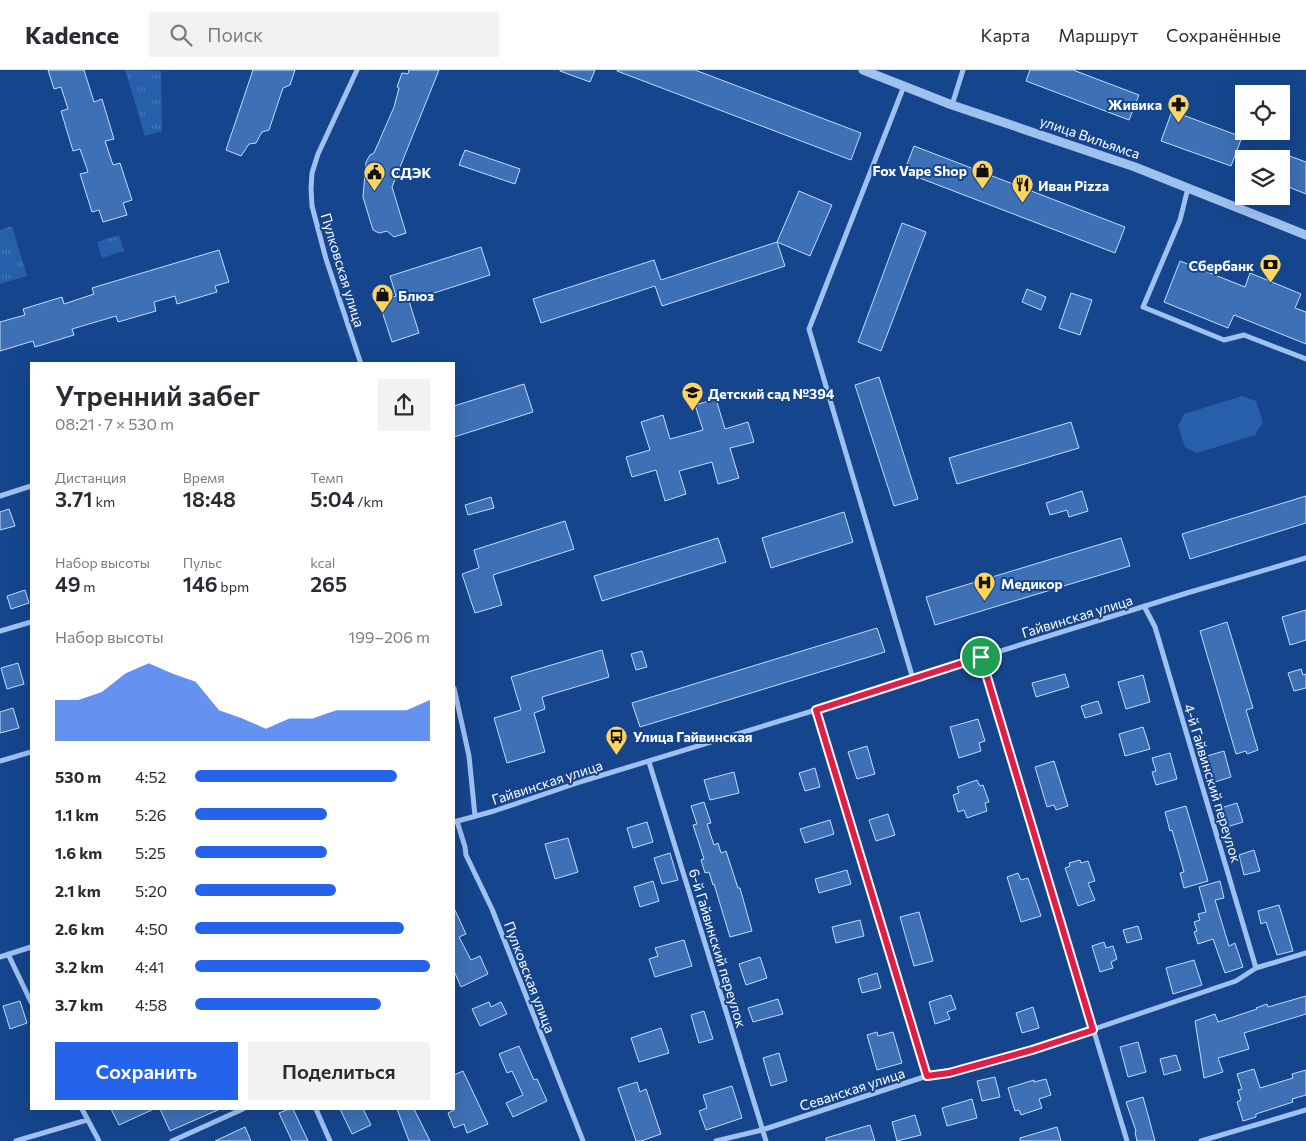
<!DOCTYPE html>
<html lang="ru">
<meta charset="utf-8">
<style>
body{margin:0;font-family:Commissioner,sans-serif;background:#f2f2f3;color:#2b2b33;height:100vh;display:flex;flex-direction:column;font-size:19px;white-space:nowrap}
*{box-sizing:border-box;margin:0}
p{font-size:16px;color:#7c7c81}
.icon{flex:none;width:28px;height:28px;fill:none;stroke:currentColor;stroke-width:2;stroke-linecap:round;stroke-linejoin:round}
.map{position:relative;flex:1;overflow:hidden}
.side{position:absolute;left:30px;top:292px;width:425px;height:748px;display:flex;flex-direction:column;background:#fff;border-radius:0px;box-shadow:0 5px 20px #0002}
.side>*{flex:none}
.tools{position:absolute;left:1235px;top:15px;display:grid;gap:10px}
.tools a{display:grid;place-items:center;width:55px;height:55px;border-radius:0px;background:#fff;box-shadow:0 5px 20px #0002;font-size:25px}
.pin{position:absolute;display:grid;place-items:center;width:42px;height:42px;color:#fff;margin:-21px;border:2px solid #fff;border-radius:50%;box-shadow:0 1px 5px #0007}
.round{display:grid;place-items:center;flex:none;width:52px;height:52px;border-radius:0px;background:#f2f2f3}
.headline{display:flex;align-items:center;justify-content:space-between;height:85px;padding:0 25px}
h1{font-size:28px;font-weight:600;line-height:38px}
.stats{display:grid;grid-template-columns:repeat(3,1fr);gap:8px;height:85px;padding:5px 25px}
.stats div{display:grid;align-content:center}
.stats b{font-size:21px;font-weight:600}
.stats small{font-size:14px;font-weight:400}
.stats p{font-size:14px}
.chart{height:140px;padding:10px 25px}
.chart p{display:flex;justify-content:space-between}
.chart svg{width:100%;height:90px;margin-top:5px;fill:#2563eb;opacity:.7}
.cta{display:flex;gap:10px;margin-top:auto;padding:10px 25px}
.cta a{flex:1;height:58px;border-radius:0px;background:#2563eb;color:#fff;font-size:20px;font-weight:600;line-height:58px;text-align:center}
.cta a+a{background:#f2f2f3;color:#2b2b33}
ul{padding:0 25px;list-style:none;font-size:16px}
li{display:grid;grid-template-columns:80px 60px 1fr;align-items:center;height:38px}
li i{height:12px;border-radius:6px;background:#2563eb}
header{display:flex;align-items:center;gap:30px;box-sizing:border-box;height:70px;padding:0 25px;background:#fff;border-bottom:1px solid #e1e1e2}
header strong{font-size:24px}
nav{display:flex;gap:28px;margin-inline-start:auto;font-size:18px}
.search{width:350px;height:45px;background:#f2f2f3;display:flex;align-items:center;gap:12px;box-sizing:border-box;padding:0 18px;border-radius:0px;color:#7c7c81;font-size:19px}
.map>svg:first-child{display:block}
</style>
<header>
<strong>Kadence</strong>
<div class="search"><svg class="icon" aria-label="search" viewBox="0 0 24 24"><circle cx="10" cy="10" r="6"/><path d="M15 15l6 6"/></svg>Поиск</div>
<nav><a>Карта</a><a>Маршрут</a><a>Сохранённые</a></nav>
</header>
<div class="map">
<svg width="1306" height="1071" viewBox="0 0 1306 1071">
<defs>
<pattern id="grass-tufts" width="24" height="20" patternUnits="userSpaceOnUse" patternTransform="scale(1.25)"><rect width="24" height="20" fill="#275fab"/><path d="M3 7l-1-3M5 7V3M7 7l1-3M15 17l-1-3M17 17v-4M19 17l1-3" fill="none" stroke="#4777b8"/></pattern>
</defs>
<rect width="100%" height="100%" fill="#15458c"/>
<!-- grass -->
<path fill="url(#grass-tufts)" d="M 125,0 L 161,1 L 162,61 L 145,66 Z
M 12,156 L 27,206 L 0,214 L 0,160 Z
M 119,165 L 124,181 L 102,188 L 97,172 Z"/>
<!-- garden -->
<path fill="#275fab" d="M 1242,326 L 1256,331 L 1263,352 L 1255,365 L 1197,383 L 1185,377 L 1178,356 L 1184,344 Z"/>
<!-- building -->
<path fill="#3d70b5" stroke="#c5dcfb" d="M 48,0 L 84,0 L 94,32 L 102,29 L 114,69 L 105,71 L 113,95 L 120,93 L 132,130 L 123,133 L 127,145 L 103,152 L 99,140 L 92,142 L 80,104 L 88,102 L 80,79 L 73,81 L 61,41 L 68,39 L 61,17 L 54,19 Z
M 253,0 L 295,0 L 290,15 L 283,18 L 269,60 L 262,62 L 256,73 L 249,74 L 241,86 L 226,80 Z
M 409,0 L 439,0 L 392,117 L 406,163 L 394,167 L 387,161 L 379,163 L 373,160 L 363,127 L 366,92 L 370,85 L 374,83 L 394,37 L 399,18 L 397,17 L 402,3 L 408,4 Z
M 560,0 L 595,0 L 590,12 L 560,1 Z
M 617,0 L 695,0 L 861,63 L 851,90 L 617,1 Z
M 1030,0 L 1073,0 L 1139,25 L 1129,50 L 1026,11 Z
M 1172,41 L 1242,67 L 1231,96 L 1161,71 Z
M 914,76 L 1125,157 L 1115,183 L 904,102 Z
M 465,80 L 520,99 L 515,114 L 459,95 Z
M 1281,83 L 1306,92 L 1306,124 L 1281,114 Z
M 799,121 L 832,135 L 810,186 L 777,172 Z
M 902,153 L 926,162 L 881,281 L 858,272 Z
M 777,172 L 785,196 L 662,236 L 655,216 L 541,253 L 533,229 L 654,190 L 661,210 Z
M 481,177 L 490,205 L 409,231 L 419,263 L 392,272 L 379,232 L 396,226 L 390,206 Z
M 219,180 L 229,212 L 215,216 L 217,222 L 177,234 L 175,226 L 154,232 L 156,241 L 118,252 L 116,246 L 72,259 L 74,265 L 35,277 L 33,271 L 0,281 L 0,252 L 25,245 L 23,239 L 62,227 L 64,234 L 94,224 L 92,218 Z
M 1180,191 L 1245,217 L 1250,203 L 1301,224 L 1295,238 L 1306,242 L 1306,274 L 1234,245 L 1228,258 L 1164,232 Z
M 1027,219 L 1046,227 L 1041,240 L 1022,232 Z
M 1071,223 L 1092,230 L 1080,265 L 1059,258 Z
M 879,307 L 918,429 L 894,436 L 855,315 Z
M 524,314 L 533,342 L 454,367 L 454,336 Z
M 716,329 L 725,359 L 748,352 L 754,372 L 730,378 L 739,408 L 718,414 L 712,392 L 679,401 L 686,424 L 665,431 L 656,400 L 632,407 L 626,387 L 650,380 L 641,352 L 663,345 L 670,369 L 703,360 L 695,335 Z
M 1071,352 L 1079,378 L 957,414 L 949,388 Z
M 1082,421 L 1088,441 L 1069,447 L 1067,440 L 1050,445 L 1046,433 Z
M 1306,426 L 1306,453 L 1190,489 L 1182,464 Z
M 491,427 L 494,438 L 468,445 L 465,435 Z
M 9,439 L 15,456 L 0,460 L 0,442 Z
M 844,442 L 853,472 L 771,498 L 762,468 Z
M 565,451 L 574,479 L 493,505 L 502,535 L 475,543 L 462,504 L 479,498 L 474,480 Z
M 718,468 L 726,492 L 602,531 L 594,506 Z
M 1121,468 L 1130,496 L 935,555 L 926,527 Z
M 25,520 L 29,533 L 11,539 L 7,526 Z
M 1306,540 L 1306,570 L 1290,575 L 1282,547 Z
M 1227,552 L 1253,638 L 1246,640 L 1258,680 L 1247,684 L 1246,681 L 1236,684 L 1200,561 Z
M 877,558 L 885,582 L 640,657 L 632,633 Z
M 602,580 L 609,607 L 542,627 L 545,639 L 534,643 L 545,682 L 507,693 L 494,648 L 521,640 L 511,607 Z
M 642,581 L 647,597 L 636,600 L 631,584 Z
M 18,593 L 24,614 L 7,619 L 1,598 Z
M 1301,599 L 1303,605 L 1306,604 L 1306,618 L 1294,621 L 1288,603 Z
M 1065,604 L 1069,617 L 1036,627 L 1032,613 Z
M 1143,605 L 1150,632 L 1126,639 L 1118,612 Z
M 1098,631 L 1102,643 L 1085,648 L 1081,636 Z
M 13,638 L 19,658 L 0,663 L 0,642 Z
M 978,649 L 985,671 L 979,673 L 981,681 L 959,688 L 950,657 Z
M 1143,657 L 1150,679 L 1125,686 L 1119,664 Z
M 867,676 L 875,704 L 857,709 L 848,682 Z
M 1224,681 L 1231,707 L 1215,712 L 1207,686 Z
M 1170,683 L 1177,709 L 1156,715 L 1152,702 L 1156,701 L 1152,688 Z
M 1054,691 L 1068,736 L 1056,740 L 1054,735 L 1047,737 L 1035,697 Z
M 815,698 L 820,717 L 805,721 L 799,703 Z
M 734,702 L 739,723 L 710,730 L 704,710 Z
M 977,710 L 980,716 L 983,715 L 989,732 L 985,733 L 987,741 L 967,748 L 964,740 L 958,742 L 953,725 L 959,723 L 957,717 Z
M 704,732 L 711,753 L 707,754 L 714,775 L 718,773 L 721,783 L 726,781 L 738,818 L 740,818 L 752,861 L 730,867 L 714,814 L 713,815 L 709,802 L 705,803 L 701,790 L 704,789 L 693,755 L 697,754 L 691,736 Z
M 1237,733 L 1243,752 L 1227,757 L 1221,738 Z
M 1186,736 L 1208,811 L 1184,818 L 1180,803 L 1184,802 L 1172,760 L 1170,761 L 1165,742 Z
M 888,744 L 895,765 L 876,771 L 869,750 Z
M 830,750 L 834,764 L 805,773 L 800,759 Z
M 647,752 L 653,772 L 633,778 L 627,758 Z
M 568,768 L 578,802 L 555,809 L 545,774 Z
M 1254,780 L 1260,801 L 1244,805 L 1239,785 Z
M 670,783 L 678,810 L 662,814 L 654,788 Z
M 1080,790 L 1081,793 L 1088,791 L 1095,811 L 1088,813 L 1095,830 L 1078,836 L 1065,798 L 1070,796 L 1069,793 Z
M 847,800 L 851,814 L 819,823 L 815,809 Z
M 1018,803 L 1021,810 L 1028,808 L 1041,846 L 1021,852 L 1007,807 Z
M 653,811 L 659,831 L 640,837 L 634,817 Z
M 1220,811 L 1224,828 L 1215,830 L 1229,876 L 1235,873 L 1243,897 L 1225,903 L 1213,869 L 1198,874 L 1194,862 L 1197,861 L 1194,852 L 1200,850 L 1198,844 L 1206,842 L 1199,817 Z
M 1279,835 L 1293,881 L 1277,885 L 1266,852 L 1261,854 L 1258,841 Z
M 454,838 L 466,864 L 459,867 L 471,890 L 480,886 L 488,904 L 461,917 L 454,901 Z
M 919,842 L 933,891 L 914,896 L 900,847 Z
M 860,850 L 864,866 L 836,873 L 832,857 Z
M 1138,856 L 1142,869 L 1127,873 L 1123,860 Z
M 684,870 L 692,896 L 655,907 L 649,889 L 658,886 L 655,878 Z
M 1104,872 L 1106,878 L 1113,876 L 1117,889 L 1111,892 L 1113,898 L 1100,902 L 1092,876 Z
M 760,887 L 767,908 L 746,915 L 739,894 Z
M 1194,890 L 1202,915 L 1173,924 L 1166,898 Z
M 877,903 L 881,918 L 862,923 L 858,909 Z
M 951,925 L 956,939 L 947,942 L 950,949 L 935,954 L 929,932 Z
M 1306,926 L 1306,944 L 1244,963 L 1249,979 L 1218,988 L 1223,1002 L 1204,1008 L 1195,951 L 1215,944 L 1218,952 L 1257,939 L 1256,938 L 1267,934 L 1268,937 Z
M 778,929 L 783,944 L 753,952 L 748,938 Z
M 20,931 L 27,953 L 10,959 L 3,936 Z
M 489,932 L 491,937 L 501,932 L 507,944 L 480,956 L 472,939 Z
M 1033,937 L 1039,958 L 1022,963 L 1016,943 Z
M 704,941 L 713,969 L 699,973 L 691,945 Z
M 661,958 L 669,983 L 639,992 L 631,968 Z
M 877,962 L 878,966 L 893,962 L 902,993 L 877,1000 L 867,965 Z
M 1138,972 L 1146,1002 L 1128,1007 L 1120,977 Z
M 519,976 L 534,1010 L 537,1009 L 547,1031 L 513,1047 L 506,1033 L 523,1025 L 512,1001 L 507,1003 L 499,984 Z
M 779,983 L 787,1011 L 771,1016 L 763,988 Z
M 1176,985 L 1181,1000 L 1164,1005 L 1160,989 Z
M 1254,999 L 1260,1018 L 1293,1008 L 1292,1004 L 1306,1000 L 1306,1025 L 1292,1029 L 1293,1032 L 1256,1044 L 1256,1047 L 1243,1051 L 1237,1032 L 1241,1030 L 1238,1020 L 1242,1019 L 1237,1004 Z
M 463,1001 L 488,1054 L 467,1063 L 464,1054 L 454,1058 L 448,1043 L 454,1040 L 454,1005 Z
M 995,1007 L 1000,1027 L 982,1031 L 977,1011 Z
M 1046,1009 L 1051,1025 L 1039,1029 L 1042,1038 L 1021,1045 L 1019,1040 L 1015,1041 L 1008,1018 L 1034,1010 L 1034,1012 Z
M 637,1012 L 640,1022 L 646,1019 L 661,1064 L 641,1071 L 636,1071 L 618,1018 Z
M 732,1016 L 742,1048 L 706,1060 L 699,1041 L 707,1038 L 703,1025 Z
M 1143,1027 L 1148,1045 L 1155,1071 L 1137,1071 L 1135,1062 L 1136,1061 L 1126,1032 Z
M 972,1029 L 977,1048 L 947,1056 L 942,1038 Z
M 111,1039 L 154,1039 L 119,1055 Z
M 160,1039 L 220,1039 L 170,1061 Z
M 289,1039 L 293,1039 L 308,1071 L 292,1071 L 279,1043 Z
M 340,1039 L 363,1039 L 371,1055 L 352,1064 Z
M 397,1039 L 414,1039 L 430,1071 L 409,1071 Z
M 915,1045 L 921,1065 L 897,1071 L 892,1052 Z
M 870,1055 L 875,1071 L 826,1071 L 826,1068 Z
M 245,1057 L 251,1071 L 215,1071 Z
M 1057,1057 L 1061,1071 L 1020,1071 L 1020,1068 Z"/>
<g fill="none" stroke-linecap="round" stroke-linejoin="round">
<!-- minor -->
<path stroke="#9ec1f0" stroke-width="5" d="M 357,0 L 318,84 L 312,103 L 311,119 L 312,136 L 326,189 L 361,294
M 904,16 L 809,259 L 913,609
M 952,35 L 963,0
M 1188,118 L 1180,150 L 1143,237 L 1224,270 L 1244,265 L 1306,289
M 0,426 L 31,416
M 1144,536 L 1155,557 L 1256,898
M 0,561 L 31,552
M 981,587 L 1127,1071
M 454,618 L 469,686 L 475,746
M 816,640 L 927,1006
M 0,691 L 31,682
M 649,692 L 766,1071
M 457,751 L 465,777 L 466,785 L 492,839 L 583,1071
M 454,752 L 494,741 L 583,711 L 865,625 L 933,602 L 1187,523 L 1306,488
M 8,884 L 31,932
M 0,887 L 31,877
M 82,1039 L 99,1071
M 316,1039 L 330,1071
M 16,1071 L 87,1050
M 172,1071 L 243,1039
M 716,1071 L 762,1060 L 927,1006 L 949,1003 L 1032,980 L 1236,911 L 1256,898 L 1306,883
M 1201,1071 L 1306,1040"/>
<!-- tertiary -->
<path stroke="#9ec1f0" stroke-width="9" d="M 863,0 L 952,35 L 1135,97 L 1306,165"/>
</g>
<g fill="none" stroke-linecap="round" stroke-linejoin="round">
<defs>
<path id="route" d="M 981,587 L 1093,960 L 1032,980 L 949,1003 L 927,1006 L 816,640 Z"/>
</defs>
<!-- route casing -->
<use href="#route" stroke="#fff" stroke-width="10"/>
<!-- route -->
<use href="#route" stroke="#e11d48" stroke-width="6"/>
</g>
<!-- icons -->
<defs>
<symbol id="pharmacy-pin" viewBox="-11 -11 22 30"><path d="M0 17L-7.5 6A9.5 9.5 0 1 1 7.5 6Z" fill="#ffd55d" stroke="#15458c"/><path d="M-2-6h4v4h4v4h-4v4h-4v-4h-4v-4h4Z" fill="#111"/></symbol>
<symbol id="shop-pin" viewBox="-11 -11 22 30"><path d="M0 17L-7.5 6A9.5 9.5 0 1 1 7.5 6Z" fill="#ffd55d" stroke="#15458c"/><path d="M-5-2.5h2.3a2.7 3.5 0 0 1 5.4 0H5L5.5 6h-11ZM-1.5-2.5h3a1.5 2.3 0 0 0-3 0Z" fill="#111"/></symbol>
<symbol id="civic-pin" viewBox="-11 -11 22 30"><path d="M0 17L-7.5 6A9.5 9.5 0 1 1 7.5 6Z" fill="#ffd55d" stroke="#15458c"/><path d="M-.6-6.5H3V-4.5H.6V-3L4-1V1h2V6H-6V1h2V-1L-.6-3ZM-1.2 2.5V6h2.4V2.5Z" fill="#111"/></symbol>
<symbol id="restaurant-pin" viewBox="-11 -11 22 30"><path d="M0 17L-7.5 6A9.5 9.5 0 1 1 7.5 6Z" fill="#ffd55d" stroke="#15458c"/><path d="M-5-6h1v4h1v-4h1v4h1v-4h1v5L-1.5 .5V6h-2V.5L-5-1ZM5-6V6H3V1.5H1.5Q1.5-4 5-6Z" fill="#111"/></symbol>
<symbol id="bank-pin" viewBox="-11 -11 22 30"><path d="M0 17L-7.5 6A9.5 9.5 0 1 1 7.5 6Z" fill="#ffd55d" stroke="#15458c"/><path d="M-6-4H6V4H-6ZM0-2.3a2.3 2.3 0 1 0 0 4.6a2.3 2.3 0 1 0 0-4.6Z" fill="#111"/></symbol>
<symbol id="school-pin" viewBox="-11 -11 22 30"><path d="M0 17L-7.5 6A9.5 9.5 0 1 1 7.5 6Z" fill="#ffd55d" stroke="#15458c"/><path d="M0-5L7-2L0 1L-7-2ZM-4 1L0 2.5L4 1V4Q0 6-4 4Z" fill="#111"/></symbol>
<symbol id="hospital-pin" viewBox="-11 -11 22 30"><path d="M0 17L-7.5 6A9.5 9.5 0 1 1 7.5 6Z" fill="#ffd55d" stroke="#15458c"/><path d="M-5-5h3v3.5h4V-5h3V5h-3V1.5h-4V5h-3Z" fill="#111"/></symbol>
<symbol id="bus-pin" viewBox="-11 -11 22 30"><path d="M0 17L-7.5 6A9.5 9.5 0 1 1 7.5 6Z" fill="#ffd55d" stroke="#15458c"/><path d="M-5-6H5V4H4V6H2V4H-2V6H-4V4H-5ZM-3.5-4V0h7V-4ZM-3.5 1.2v1.5H-2V1.2ZM2 1.2v1.5H3.5V1.2Z" fill="#111"/></symbol>
</defs>
<g fill-rule="evenodd">
<use href="#pharmacy-pin" x="1166" y="22" width="25" height="34"/>
<use href="#shop-pin" x="970" y="88" width="25" height="34"/>
<use href="#civic-pin" x="362" y="90" width="25" height="34"/>
<use href="#restaurant-pin" x="1010" y="102" width="25" height="34"/>
<use href="#bank-pin" x="1258" y="182" width="25" height="34"/>
<use href="#shop-pin" x="370" y="212" width="25" height="34"/>
<use href="#school-pin" x="680" y="310" width="25" height="34"/>
<use href="#hospital-pin" x="972" y="500" width="25" height="34"/>
<use href="#bus-pin" x="604" y="654" width="25" height="34"/>
</g>
<g text-anchor="middle" dominant-baseline="central" stroke-width="4" stroke-linejoin="round" paint-order="stroke">
<!-- poi labels -->
<g font-size="14" font-weight="bold" fill="#fff" stroke="#15458c" text-anchor="start">
<text x="1162" y="34" text-anchor="end">Живика</text>
<text x="967" y="100" text-anchor="end">Fox Vape Shop</text>
<text x="391" y="102">СДЭК</text>
<text x="1038" y="115">Иван Pizza</text>
<text x="1254" y="195" text-anchor="end">Сбербанк</text>
<text x="398" y="225">Блюз</text>
<text x="708" y="323">Детский сад №394</text>
<text x="1001" y="513">Медикор</text>
<text x="633" y="666">Улица Гайвинская</text>
</g>
<!-- street labels -->
<g font-size="14" fill="#fff" stroke="#15458c">
<text transform="translate(1090 67) rotate(19)">улица Вильямса</text>
<text transform="translate(343 200) rotate(73)">Пулковская улица</text>
<text transform="translate(1077 546) rotate(-17)">Гайвинская улица</text>
<text transform="translate(547 712) rotate(-18)">Гайвинская улица</text>
<text transform="translate(1213 713) rotate(73)">4-й Гайвинский переулок</text>
<text transform="translate(718 878) rotate(73)">6-й Гайвинский переулок</text>
<text transform="translate(530 907) rotate(69)">Пулковская улица</text>
<text transform="translate(852 1019) rotate(-18)">Севанская улица</text>
</g>
</g>
</svg>
<div class="tools">
<a><svg class="icon" aria-label="locate" viewBox="0 0 24 24"><circle cx="12" cy="12" r="6"/><path d="M12 2v4M12 18v4M2 12h4M18 12h4"/></svg></a>
<a><svg class="icon" aria-label="layers" viewBox="0 0 24 24"><path d="M12 4l9 5-9 5-9-5zM3 14l9 5 9-5"/></svg></a>
</div>
<div class="pin" style="left:981px;top:587px;background:#1e9e55"><svg class="icon" aria-label="arrive" viewBox="0 0 24 24"><path d="M6 21V4h12l-3 4 3 4H6"/></svg></div>
<section class="side">
<div class="headline"><div><h1>Утренний забег</h1><p>08:21 · 7 × 530 m</p></div><a class="round"><svg class="icon" aria-label="share" viewBox="0 0 24 24"><path d="M12 15V3M7 8l5-5 5 5M5 13v7h14v-7"/></svg></a></div>
<div class="stats">
<div><p>Дистанция</p><b>3.71<small> km</small></b></div>
<div><p>Время</p><b>18:48</b></div>
<div><p>Темп</p><b>5:04<small> /km</small></b></div>
</div>
<div class="stats">
<div><p>Набор высоты</p><b>49<small> m</small></b></div>
<div><p>Пульс</p><b>146<small> bpm</small></b></div>
<div><p>kcal</p><b>265</b></div>
</div>
<div class="chart"><p><span>Набор высоты</span>199–206 m</p>
<svg viewBox="0 0 160 44" preserveAspectRatio="none"><path d="M0 44V24L10 24L20 20L30 11L40 6L50 11L60 15L70 29L80 33L90 38L100 33L110 33L120 29L130 29L140 29L150 29L160 24V44z"/></svg>
</div>
<ul>
<li><b>530 m</b>4:52<i style="width:86%"></i></li>
<li><b>1.1 km</b>5:26<i style="width:56%"></i></li>
<li><b>1.6 km</b>5:25<i style="width:56%"></i></li>
<li><b>2.1 km</b>5:20<i style="width:60%"></i></li>
<li><b>2.6 km</b>4:50<i style="width:89%"></i></li>
<li><b>3.2 km</b>4:41<i style="width:100%"></i></li>
<li><b>3.7 km</b>4:58<i style="width:79%"></i></li>
</ul>
<div class="cta"><a>Сохранить</a><a>Поделиться</a></div>
</section>
</div>
